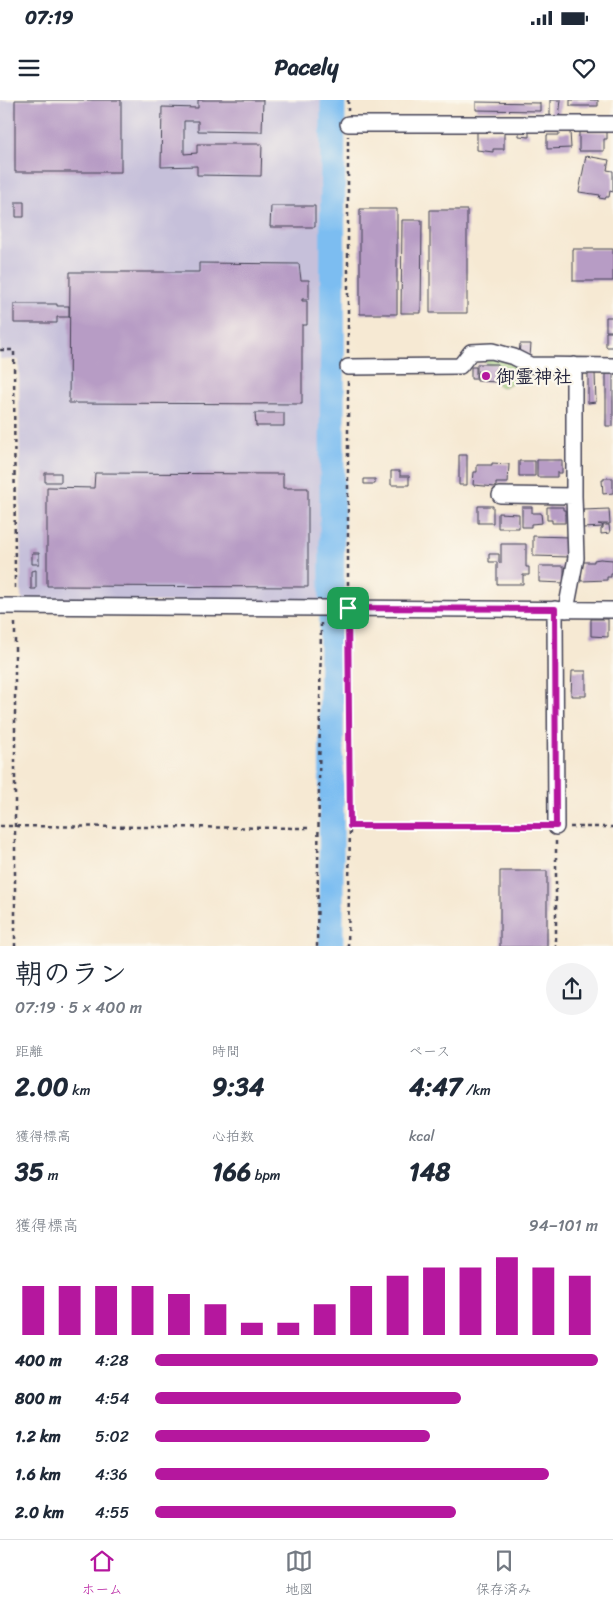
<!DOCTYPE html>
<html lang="ja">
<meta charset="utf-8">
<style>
body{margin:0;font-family:Sriracha,"Klee One",sans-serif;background:#f2f2f3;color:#1f2937;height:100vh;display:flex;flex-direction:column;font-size:19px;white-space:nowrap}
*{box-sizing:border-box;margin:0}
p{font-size:16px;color:#747a83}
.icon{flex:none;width:28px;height:28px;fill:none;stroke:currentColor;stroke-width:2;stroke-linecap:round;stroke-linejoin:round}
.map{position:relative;height:846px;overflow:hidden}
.drawer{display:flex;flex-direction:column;background:#fff;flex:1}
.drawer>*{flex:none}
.pin{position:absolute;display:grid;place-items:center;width:42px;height:42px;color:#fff;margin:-21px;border-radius:10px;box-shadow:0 2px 8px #0006}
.round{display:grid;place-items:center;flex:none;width:52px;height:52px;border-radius:26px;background:#f2f2f3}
.headline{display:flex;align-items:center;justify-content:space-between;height:85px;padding:0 15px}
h1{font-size:28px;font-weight:700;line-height:38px}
.figures{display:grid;grid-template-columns:repeat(3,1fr);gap:8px;height:85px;padding:5px 15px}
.figures div{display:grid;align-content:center}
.figures b{font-size:25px;font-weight:700}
.figures small{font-size:14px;font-weight:400}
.figures p{font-size:14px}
.chart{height:140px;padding:10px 15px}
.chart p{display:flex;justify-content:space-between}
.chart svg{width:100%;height:90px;margin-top:5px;stroke:#b5179e;stroke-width:6}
ul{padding:0 15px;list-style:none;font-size:16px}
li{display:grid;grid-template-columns:80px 60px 1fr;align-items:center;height:38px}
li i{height:12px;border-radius:6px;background:#b5179e}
.status{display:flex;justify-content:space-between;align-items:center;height:35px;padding:0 25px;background:#fff;direction:ltr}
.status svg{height:14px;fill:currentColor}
header{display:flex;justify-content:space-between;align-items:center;height:65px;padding:0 15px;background:#fff;font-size:22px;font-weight:700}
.tabs{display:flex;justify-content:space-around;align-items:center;height:70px;border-top:1px solid #e0e1e3;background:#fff;font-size:14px;color:#747a83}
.tabs a{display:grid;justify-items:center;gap:2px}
.tabs .selected{color:#b5179e}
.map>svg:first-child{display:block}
</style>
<div class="status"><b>07:19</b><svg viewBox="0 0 49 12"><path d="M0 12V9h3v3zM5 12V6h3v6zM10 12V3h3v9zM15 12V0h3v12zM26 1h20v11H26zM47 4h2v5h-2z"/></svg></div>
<header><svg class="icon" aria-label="menu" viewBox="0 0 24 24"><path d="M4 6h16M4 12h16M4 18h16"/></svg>Pacely<svg class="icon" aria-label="heart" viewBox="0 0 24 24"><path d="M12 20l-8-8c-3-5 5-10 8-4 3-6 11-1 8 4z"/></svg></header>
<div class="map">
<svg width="613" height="847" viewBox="0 0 613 847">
<rect width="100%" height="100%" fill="#fbf7ec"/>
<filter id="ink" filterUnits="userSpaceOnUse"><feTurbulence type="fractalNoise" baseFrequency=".02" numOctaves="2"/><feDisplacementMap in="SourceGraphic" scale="10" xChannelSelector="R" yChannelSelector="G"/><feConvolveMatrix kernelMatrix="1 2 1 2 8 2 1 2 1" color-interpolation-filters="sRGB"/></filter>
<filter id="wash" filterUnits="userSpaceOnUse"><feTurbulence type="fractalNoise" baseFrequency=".0096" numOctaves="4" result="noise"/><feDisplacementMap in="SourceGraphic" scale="20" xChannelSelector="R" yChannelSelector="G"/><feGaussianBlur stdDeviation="1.12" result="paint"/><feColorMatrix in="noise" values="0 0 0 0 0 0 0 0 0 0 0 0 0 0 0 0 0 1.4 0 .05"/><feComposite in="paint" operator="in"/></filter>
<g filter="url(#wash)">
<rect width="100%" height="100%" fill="#f6e9d3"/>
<!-- industrial -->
<path fill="#c6c0da" d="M 0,0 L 343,0 L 343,503 L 24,501 L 21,497 L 19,260 L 0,259 Z"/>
<!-- green -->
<path fill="#a3d07d" stroke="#62795c" d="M 485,256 L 504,260 L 527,272 L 528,276 L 503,287 L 498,286 L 498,279 L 503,279 L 503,268 L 499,267 L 499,264 L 485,263 Z"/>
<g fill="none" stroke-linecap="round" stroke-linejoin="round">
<!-- river -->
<path stroke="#7cbdf1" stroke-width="25" d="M 331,847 L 333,0"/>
</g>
<g id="blocks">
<!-- building -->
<path fill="#b79cc5" d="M 15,0 L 121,0 L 121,72 L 15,72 Z
M 198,0 L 263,0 L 262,32 L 198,31 L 198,21 L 184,21 L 184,54 L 197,53 L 197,44 L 262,44 L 261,76 L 197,75 L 197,66 L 161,67 L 162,7 L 198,8 Z
M 550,0 L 561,0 L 559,17 L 550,17 Z
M 570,0 L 598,0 L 598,6 L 570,6 Z
M 476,2 L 540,3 L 540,11 L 476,10 Z
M 477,31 L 504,32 L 504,49 L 493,49 L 493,52 L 477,50 Z
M 579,31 L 607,32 L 607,39 L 604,39 L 604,51 L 579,51 Z
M 519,32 L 529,32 L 529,37 L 519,36 Z
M 559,32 L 570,32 L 571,48 L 547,49 L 547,35 L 559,35 Z
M 586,56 L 609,60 L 607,70 L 613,71 L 613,92 L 610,91 L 609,97 L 606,97 L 605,99 L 599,98 L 600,95 L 579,92 Z
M 16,102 L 24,102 L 24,117 L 16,117 Z
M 271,106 L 315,106 L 315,127 L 270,127 Z
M 360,109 L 397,109 L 397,214 L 360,214 Z
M 430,110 L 467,110 L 467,213 L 430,213 Z
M 402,120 L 422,120 L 421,213 L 401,213 Z
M 573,149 L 613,149 L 613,181 L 573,181 Z
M 199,163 L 299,164 L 301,180 L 309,180 L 309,199 L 302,199 L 302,201 L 307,201 L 307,225 L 302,225 L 302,304 L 69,303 L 70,172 L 199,172 Z
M 14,204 L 57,204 L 57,206 L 69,206 L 69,217 L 57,217 L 57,223 L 14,223 Z
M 606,217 L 613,217 L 613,231 L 606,231 Z
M 606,232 L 613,232 L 613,247 L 606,247 Z
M 520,244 L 531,244 L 530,256 L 519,256 Z
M 477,264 L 498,264 L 498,268 L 502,268 L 502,279 L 498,279 L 498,282 L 477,281 Z
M 471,267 L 476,267 L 476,279 L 471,279 Z
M 588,273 L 595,273 L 596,302 L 588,303 Z
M 606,274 L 613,274 L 613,326 L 606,326 Z
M 255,313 L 284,313 L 284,326 L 256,326 Z
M 459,355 L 467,355 L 467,385 L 459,385 Z
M 537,360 L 562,360 L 562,373 L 557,373 L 557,377 L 537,377 Z
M 519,361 L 535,361 L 535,376 L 519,376 Z
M 492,363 L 509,364 L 508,383 L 496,383 L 496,387 L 473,385 L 474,372 L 477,372 L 477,365 L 492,365 Z
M 391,371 L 400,371 L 400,376 L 409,376 L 409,385 L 391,385 Z
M 45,373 L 61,373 L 61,382 L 45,382 Z
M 95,373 L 283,374 L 283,388 L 308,388 L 308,487 L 47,486 L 47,387 L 94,388 Z
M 604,378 L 613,378 L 613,393 L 603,394 L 602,380 L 604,380 Z
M 364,379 L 375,379 L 375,384 L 364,384 Z
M 478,406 L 493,406 L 493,423 L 478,423 Z
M 522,407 L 532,407 L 532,413 L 541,413 L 542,423 L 531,424 L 531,427 L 522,427 Z
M 547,407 L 563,407 L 563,410 L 565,410 L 565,423 L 552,423 L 552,420 L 547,420 Z
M 609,409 L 610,424 L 598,424 L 602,425 L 603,427 L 583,428 L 583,410 Z
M 498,413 L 519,414 L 519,428 L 498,428 Z
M 603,425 L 609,425 L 610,433 L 601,434 L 601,429 L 603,428 Z
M 533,436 L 570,437 L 570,457 L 533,456 Z
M 501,444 L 526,444 L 526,467 L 529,467 L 529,475 L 523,475 L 523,484 L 497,484 L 497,462 L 489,462 L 489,454 L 499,454 L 499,463 L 501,463 Z
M 32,453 L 39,453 L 39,464 L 32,464 Z
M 600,459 L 613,460 L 613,474 L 611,474 L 611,477 L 607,477 L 607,480 L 581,481 L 581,462 L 594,462 L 594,460 Z
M 539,466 L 564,466 L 564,483 L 539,482 Z
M 36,470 L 36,489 L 31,489 L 31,471 Z
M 591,519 L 608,519 L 608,537 L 591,536 Z
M 572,571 L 586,571 L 586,596 L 571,596 Z
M 500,771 L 547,771 L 547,847 L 500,847 Z"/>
</g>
</g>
<g filter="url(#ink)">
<use href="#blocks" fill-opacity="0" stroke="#424052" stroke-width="1"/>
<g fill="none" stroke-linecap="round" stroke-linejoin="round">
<defs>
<path id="minor" d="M 348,24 L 613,24
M 348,267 L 460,266 L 471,252 L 492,251 L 514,257 L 530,265 L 613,266
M 500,395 L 574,396
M 0,506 L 613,510
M 555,509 L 556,727
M 566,510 L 576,458 L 574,396 L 574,265"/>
</defs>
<!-- minor casing -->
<use href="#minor" stroke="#424052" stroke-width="18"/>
<!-- path -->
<path stroke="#424052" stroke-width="2.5" stroke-dasharray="4 4" stroke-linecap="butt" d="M 348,0 L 348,11
M 0,250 L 14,250 L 15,492
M 348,253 L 348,36
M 348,281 L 348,493
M 0,726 L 308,728
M 350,727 L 542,726
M 570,727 L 613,727
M 556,741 L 556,847
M 15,847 L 15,520
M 317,847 L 321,523
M 348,847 L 350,727 L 348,521"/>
<!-- minor -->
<use href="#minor" stroke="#fff" stroke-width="15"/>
</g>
</g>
<g fill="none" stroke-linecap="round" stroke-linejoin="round" filter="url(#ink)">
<defs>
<path id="route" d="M 348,508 L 555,509 L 556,726 L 350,726 Z"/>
</defs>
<!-- route casing -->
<use href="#route" stroke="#fff" stroke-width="10"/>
<!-- route -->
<use href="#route" stroke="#b5179e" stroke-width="6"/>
</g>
<!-- markers -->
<circle fill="#b5179e" stroke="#fbf7ec" stroke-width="2" cx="486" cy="276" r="5"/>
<g text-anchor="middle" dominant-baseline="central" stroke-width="4.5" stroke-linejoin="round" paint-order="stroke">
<!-- poi labels -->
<g font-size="19" font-weight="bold" fill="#22223b" stroke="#fbf7ec" text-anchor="start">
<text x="496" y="276">御霊神社</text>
</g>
</g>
</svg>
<div class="pin" style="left:348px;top:508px;background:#1e9e55"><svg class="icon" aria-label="arrive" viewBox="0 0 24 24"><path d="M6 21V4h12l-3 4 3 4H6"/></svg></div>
</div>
<section class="drawer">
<div class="headline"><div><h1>朝のラン</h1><p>07:19 · 5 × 400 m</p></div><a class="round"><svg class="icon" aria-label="share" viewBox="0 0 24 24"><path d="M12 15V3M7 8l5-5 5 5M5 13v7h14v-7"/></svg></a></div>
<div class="figures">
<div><p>距離</p><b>2.00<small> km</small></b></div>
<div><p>時間</p><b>9:34</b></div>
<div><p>ペース</p><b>4:47<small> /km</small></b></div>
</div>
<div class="figures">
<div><p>獲得標高</p><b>35<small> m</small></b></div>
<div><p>心拍数</p><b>166<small> bpm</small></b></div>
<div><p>kcal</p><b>148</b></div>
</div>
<div class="chart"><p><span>獲得標高</span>94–101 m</p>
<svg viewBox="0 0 160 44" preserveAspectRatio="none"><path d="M5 44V20M15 44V20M25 44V20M35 44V20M45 44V24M55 44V29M65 44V38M75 44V38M85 44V29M95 44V20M105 44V15M115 44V11M125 44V11M135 44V6M145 44V11M155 44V15"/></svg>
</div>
<ul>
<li><b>400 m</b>4:28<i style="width:100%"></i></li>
<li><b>800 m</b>4:54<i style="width:69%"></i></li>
<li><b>1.2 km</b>5:02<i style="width:62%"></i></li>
<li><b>1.6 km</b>4:36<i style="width:89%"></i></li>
<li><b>2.0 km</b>4:55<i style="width:68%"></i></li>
</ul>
</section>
<nav class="tabs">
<a class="selected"><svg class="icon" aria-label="home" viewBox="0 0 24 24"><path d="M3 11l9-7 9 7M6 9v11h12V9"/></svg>ホーム</a>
<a><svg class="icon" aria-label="map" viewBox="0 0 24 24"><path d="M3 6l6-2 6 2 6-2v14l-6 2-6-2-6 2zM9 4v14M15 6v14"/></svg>地図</a>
<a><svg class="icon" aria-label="saved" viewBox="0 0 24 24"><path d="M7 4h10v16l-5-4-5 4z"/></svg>保存済み</a>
</nav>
